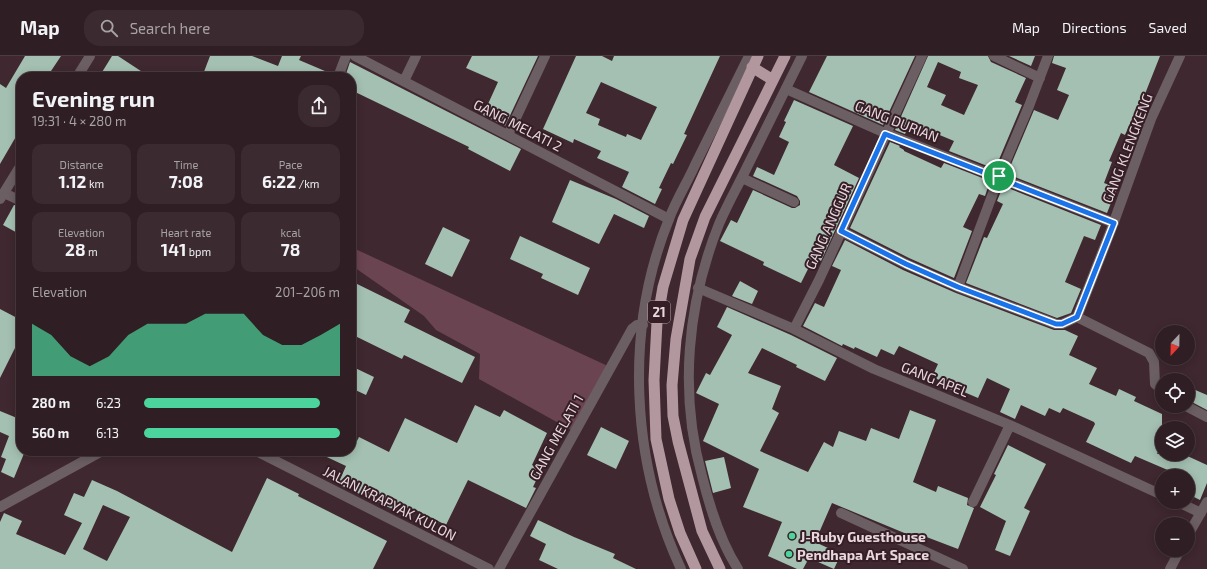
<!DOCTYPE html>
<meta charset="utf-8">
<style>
body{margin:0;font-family:"Exo 2",sans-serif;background:#3b2b30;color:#f1f3f6;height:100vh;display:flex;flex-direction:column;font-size:15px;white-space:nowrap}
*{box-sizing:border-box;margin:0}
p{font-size:13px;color:#a7a2a6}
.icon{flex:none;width:22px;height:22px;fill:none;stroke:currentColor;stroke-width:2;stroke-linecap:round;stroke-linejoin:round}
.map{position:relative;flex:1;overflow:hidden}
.details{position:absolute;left:16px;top:16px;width:340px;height:384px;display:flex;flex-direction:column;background:#2f1e23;border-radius:16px;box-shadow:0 2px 10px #0003,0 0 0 1px #4a3c41}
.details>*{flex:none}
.needle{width:26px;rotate:202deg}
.buttons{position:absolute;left:1155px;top:269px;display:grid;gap:8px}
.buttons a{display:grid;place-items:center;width:40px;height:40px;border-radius:50%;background:#2f1e23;box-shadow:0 2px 10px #0003,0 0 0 1px #4a3c41;font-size:20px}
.pin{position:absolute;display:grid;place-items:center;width:34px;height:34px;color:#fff;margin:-17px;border:2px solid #fff;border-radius:50%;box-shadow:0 1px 4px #0007}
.round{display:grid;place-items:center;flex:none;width:42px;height:42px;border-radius:16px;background:#3b2b30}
.summary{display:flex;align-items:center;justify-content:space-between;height:68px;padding:0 16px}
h1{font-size:22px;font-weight:700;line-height:30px}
.stats{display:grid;grid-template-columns:repeat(3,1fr);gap:6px;height:68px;padding:4px 16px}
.stats div{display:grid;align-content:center;border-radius:10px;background:#3b2b30;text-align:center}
.stats b{font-size:17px;font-weight:700}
.stats small{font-size:11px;font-weight:400}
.stats p{font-size:11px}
.chart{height:112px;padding:8px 16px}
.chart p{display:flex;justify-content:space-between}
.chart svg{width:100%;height:72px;margin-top:4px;fill:#4bd49b;opacity:.7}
ul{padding:0 16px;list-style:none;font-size:13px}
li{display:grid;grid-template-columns:64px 48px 1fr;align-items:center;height:30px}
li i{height:10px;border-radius:5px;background:#4bd49b}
header{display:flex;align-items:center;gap:24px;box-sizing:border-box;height:56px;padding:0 20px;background:#2f1e23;border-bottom:1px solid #4a3c41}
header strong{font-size:19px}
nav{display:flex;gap:22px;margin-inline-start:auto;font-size:14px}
.search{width:280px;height:36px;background:#3b2b30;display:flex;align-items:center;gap:10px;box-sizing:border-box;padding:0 14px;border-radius:16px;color:#a7a2a6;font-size:15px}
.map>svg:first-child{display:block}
</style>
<header>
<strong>Map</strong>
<div class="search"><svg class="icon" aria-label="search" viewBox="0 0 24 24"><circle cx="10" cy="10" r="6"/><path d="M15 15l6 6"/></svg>Search here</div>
<nav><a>Map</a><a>Directions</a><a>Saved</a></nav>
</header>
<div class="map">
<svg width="1207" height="513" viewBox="0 0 1207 513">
<rect width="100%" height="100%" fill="#3f282f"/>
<!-- green -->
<path fill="#6b4451" d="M 351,191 L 610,311 L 573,375 L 479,323 L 480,298 L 436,274 L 424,260 L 351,209 Z"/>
<!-- building -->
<path fill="#a4c0b2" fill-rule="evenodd" d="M 25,0 L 61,0 L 47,21 L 21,21 L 21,72 L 0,108 L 0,28 L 6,32 Z
M 112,0 L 118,0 L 150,21 L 99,21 Z
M 210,0 L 252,0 L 278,10 L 282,0 L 301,0 L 299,4 L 332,18 L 332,21 L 202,21 Z
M 472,0 L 538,0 L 505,70 L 483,59 L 498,26 L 466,12 Z
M 576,0 L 602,0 L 612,5 L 614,0 L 720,0 L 684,78 L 687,79 L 673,108 L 671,107 L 659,132 L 662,133 L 655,148 L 622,131 L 629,116 L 597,102 L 601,95 L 574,83 L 573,87 L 543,73 ZM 601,26 L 657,51 L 641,84 L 627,78 L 626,81 L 598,69 L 600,63 L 586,57 Z
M 827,0 L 915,0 L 883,69 L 809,36 Z
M 928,0 L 988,0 L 991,6 L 1026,22 L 1015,46 L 1022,49 L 995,113 L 949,95 L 954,85 L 930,75 L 929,76 L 909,68 L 905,78 L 895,74 ZM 938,6 L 961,16 L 959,22 L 978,29 L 964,59 L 941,49 L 946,39 L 927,31 Z
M 1009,0 L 1035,0 L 1031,10 Z
M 1054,0 L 1160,0 L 1143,43 L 1147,44 L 1142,57 L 1136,54 L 1125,79 L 1121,77 L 1109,105 L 1112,106 L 1104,127 L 1117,132 L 1107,157 L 1007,118 L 1034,54 L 1058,64 L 1069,39 L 1057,34 L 1066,12 L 1052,7 Z
M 350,6 L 521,93 L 510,115 L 468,93 L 469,91 L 351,34 L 351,21 L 345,21 Z
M 794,44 L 853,70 L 834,109 L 859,122 L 821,205 L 814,201 L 801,227 L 763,209 L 764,206 L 720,185 L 731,164 L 737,167 L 753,134 L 792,152 L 795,152 L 800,149 L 800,145 L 797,140 L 753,120 L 757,111 L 774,119 L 789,86 L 779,81 L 786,66 L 784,65 Z
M 890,86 L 900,90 L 899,91 L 904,94 L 904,95 L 941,112 L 944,107 L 990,125 L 985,140 L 979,138 L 963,171 L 972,175 L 954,222 L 909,202 L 850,172 Z
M 570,124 L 616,143 L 649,160 L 644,172 L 614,158 L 599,188 L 552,166 Z
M 1003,130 L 1101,169 L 1095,184 L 1084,180 L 1065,226 L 1081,233 L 1071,257 L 1057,262 L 966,227 L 984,181 L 987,182 L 1003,148 L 997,145 Z
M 14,149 L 21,151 L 21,179 L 3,169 Z
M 443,171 L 470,184 L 452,221 L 425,208 Z
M 520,180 L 590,212 L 578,239 L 541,222 L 543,218 L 510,203 Z
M 845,184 L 903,214 L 956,237 L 1054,274 L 1065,274 L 1078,280 L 1069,299 L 1097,312 L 1089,328 L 1116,340 L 1119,333 L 1136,341 L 1134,345 L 1162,358 L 1162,388 L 1157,398 L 1183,398 L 1207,409 L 1207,427 L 1200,444 L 1188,438 L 1188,420 L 1168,420 L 1170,415 L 1135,400 L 1131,407 L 1086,386 L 1095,368 L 1094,366 L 1063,352 L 1060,357 L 1049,352 L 1045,360 L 1021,349 L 1015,363 L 1000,356 L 1010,333 L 987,322 L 978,342 L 964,336 L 963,339 L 947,332 L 949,328 L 932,321 L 938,308 L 899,290 L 894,299 L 881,293 L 877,301 L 855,291 L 854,293 L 843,288 L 842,290 L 803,270 L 815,247 L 824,251 L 841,214 L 832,210 Z
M 351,225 L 410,254 L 404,266 L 475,301 L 462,327 L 404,299 L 402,303 L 351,278 Z
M 740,225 L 758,235 L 752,248 L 732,240 Z
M 727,251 L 791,279 L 837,302 L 825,325 L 796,311 L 797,309 L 762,292 L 748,317 L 781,330 L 772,353 L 779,357 L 760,395 L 808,416 L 824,386 L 833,391 L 839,375 L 866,385 L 871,372 L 899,383 L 910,354 L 936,364 L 913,426 L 936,436 L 938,430 L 968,442 L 967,449 L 974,452 L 958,493 L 916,477 L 914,481 L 832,447 L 815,486 L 841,498 L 834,513 L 809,502 L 803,513 L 797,513 L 768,500 L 782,466 L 743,451 L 759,413 L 703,385 L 719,348 L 696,337 L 706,317 L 710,319 L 732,279 L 717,271 Z
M 0,253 L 21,264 L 21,293 L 16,290 L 0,322 Z
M 351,310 L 374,321 L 366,339 L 351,332 Z
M 1193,333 L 1207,339 L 1207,354 L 1188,344 Z
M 475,349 L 500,361 L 504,354 L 547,377 L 532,409 L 541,414 L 533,431 L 536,432 L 526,452 L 468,424 L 446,469 L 414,453 L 410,461 L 338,428 L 346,410 L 314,395 L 351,395 L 351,382 L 357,385 L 359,381 L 389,396 L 405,362 L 457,387 Z
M 21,352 L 21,395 L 25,395 L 14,422 L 1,416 L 6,403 L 1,401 L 9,380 L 0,376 L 0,355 L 17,362 Z
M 601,371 L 629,385 L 616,413 L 587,399 Z
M 1008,389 L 1046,408 L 1024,452 L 1030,455 L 1010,500 L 995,494 L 1006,465 L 980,451 L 996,419 L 994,418 Z
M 724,401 L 731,432 L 713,437 L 705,405 Z
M 267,422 L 299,438 L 298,440 L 387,485 L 373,513 L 0,513 L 0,466 L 4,457 L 22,465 L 16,478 L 65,499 L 82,467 L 64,459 L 74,437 L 84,441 L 92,424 L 117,435 L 232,496 ZM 103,449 L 130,461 L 107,505 L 83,493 Z
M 538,464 L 574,481 L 615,498 L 613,502 L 636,513 L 558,513 L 539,504 L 546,488 L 530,480 Z"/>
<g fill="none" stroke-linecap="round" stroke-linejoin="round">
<!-- minor -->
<path stroke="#6c5f63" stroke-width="10" d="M 355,0 L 669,163
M 994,0 L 1040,22
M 1048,0 L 1029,50 L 999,121 L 958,231 L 1056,268 L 1062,268 L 1077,261
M 338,21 L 346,0
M 404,25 L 416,0
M 786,33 L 885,77 L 1114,167
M 508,79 L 545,0
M 742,122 L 794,146
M 4,137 L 21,145
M 841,175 L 906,208 L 958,231
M 698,232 L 794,273 L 874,313 L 1010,369 L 1162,439
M 1077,261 L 1111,174 L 1151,63 L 1180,0
M 1077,261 L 1149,297 L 1154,306 L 1155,328 L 1162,334
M 794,273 L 819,224 L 922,0
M 1186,350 L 1207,361
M 973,446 L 1010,369
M 1178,446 L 1201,457
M 841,457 L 963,513
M 1188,479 L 1207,446
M 499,513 L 632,273 L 637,269 L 643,269
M 1170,513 L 1180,494"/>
<!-- tertiary -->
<path stroke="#6c5f63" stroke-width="10" d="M 77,21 L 90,0
M 0,143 L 21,109
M 256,395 L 489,513
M 0,451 L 102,395
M 681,513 C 631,405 624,274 669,163 C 676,144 687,127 695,109 C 713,72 731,36 749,0
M 738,513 C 720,485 710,452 702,420 C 679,337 687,248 719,168 C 727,149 738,130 747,111 C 765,74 784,37 802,0"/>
<!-- trunk -->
<path stroke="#b2979f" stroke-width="11" d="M 752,11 L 773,24
M 696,513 L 680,477 L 669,443 L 656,383 L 654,324 L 657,266 L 663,231 L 683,164 L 758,0
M 720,513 L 702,475 L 678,385 L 673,360 L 672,329 L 676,283 L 690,203 L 705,161 L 785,0"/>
</g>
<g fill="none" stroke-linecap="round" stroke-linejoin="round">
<defs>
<path id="route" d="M 885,78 L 1114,167 L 1077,261 L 1062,268 L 1056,268 L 958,231 L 906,208 L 841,175 Z"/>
</defs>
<!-- route casing -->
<use href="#route" stroke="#fff" stroke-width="8"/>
<!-- route -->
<use href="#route" stroke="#1a73e8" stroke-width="5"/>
</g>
<!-- markers -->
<g fill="#4bd49b" stroke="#351e26" stroke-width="1.5">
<circle cx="792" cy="480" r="4"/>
<circle cx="789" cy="498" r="4"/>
</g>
<g text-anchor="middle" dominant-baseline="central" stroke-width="4" stroke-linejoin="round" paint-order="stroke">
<!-- shield labels -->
<rect fill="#351e26" stroke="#b2a0a6" stroke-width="1" x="648" y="245" width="22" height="22" rx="3"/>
<g font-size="13" font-weight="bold" fill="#e8d8dd">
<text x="659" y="256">21</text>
</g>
<!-- street labels -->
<g font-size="14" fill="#e8d8dd" stroke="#351e26">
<text transform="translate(897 65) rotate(22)">GANG DURIAN</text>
<text transform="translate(518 69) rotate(27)">GANG MELATI 2</text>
<text transform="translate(1127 92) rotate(-69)">GANG KLENGKENG</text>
<text transform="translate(828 170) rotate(-66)">GANG ANGGUR</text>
<text transform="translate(935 323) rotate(22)">GANG APEL</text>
<text transform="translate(556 381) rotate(-61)">GANG MELATI 1</text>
<text transform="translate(390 447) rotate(27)">JALAN KRAPYAK KULON</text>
</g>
<!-- poi labels -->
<g font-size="14" font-weight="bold" fill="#e8d8dd" stroke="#351e26" text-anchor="start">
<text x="800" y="480">J-Ruby Guesthouse</text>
<text x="797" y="498">Pendhapa Art Space</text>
</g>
</g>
</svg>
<div class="buttons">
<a><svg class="needle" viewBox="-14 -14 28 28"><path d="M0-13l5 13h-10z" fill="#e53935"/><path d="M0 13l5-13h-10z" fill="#a7a2a6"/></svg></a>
<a><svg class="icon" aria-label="locate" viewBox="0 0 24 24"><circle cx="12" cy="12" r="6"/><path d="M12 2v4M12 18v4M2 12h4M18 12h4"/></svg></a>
<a><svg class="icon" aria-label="layers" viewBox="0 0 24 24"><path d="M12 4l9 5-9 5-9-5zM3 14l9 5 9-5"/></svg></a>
<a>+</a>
<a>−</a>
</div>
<div class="pin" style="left:999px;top:120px;background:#1e9e55"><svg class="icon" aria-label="arrive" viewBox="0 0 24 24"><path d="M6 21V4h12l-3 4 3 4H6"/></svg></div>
<section class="details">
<div class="summary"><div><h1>Evening run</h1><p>19:31 · 4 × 280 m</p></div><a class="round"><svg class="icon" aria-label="share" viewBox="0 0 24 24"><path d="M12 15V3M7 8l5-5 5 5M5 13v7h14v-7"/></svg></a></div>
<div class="stats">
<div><p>Distance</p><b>1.12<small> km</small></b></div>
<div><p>Time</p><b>7:08</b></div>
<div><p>Pace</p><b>6:22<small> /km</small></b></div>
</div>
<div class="stats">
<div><p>Elevation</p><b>28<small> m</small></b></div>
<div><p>Heart rate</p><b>141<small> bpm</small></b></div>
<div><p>kcal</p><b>78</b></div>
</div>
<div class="chart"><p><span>Elevation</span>201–206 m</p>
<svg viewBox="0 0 160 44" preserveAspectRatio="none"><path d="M0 44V12L10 19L20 32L30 38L40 32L50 19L60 12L70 12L80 12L90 6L100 6L110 6L120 19L130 25L140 25L150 19L160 12V44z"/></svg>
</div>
<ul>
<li><b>280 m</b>6:23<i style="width:90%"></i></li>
<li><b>560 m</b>6:13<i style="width:100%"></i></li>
</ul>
</section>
</div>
